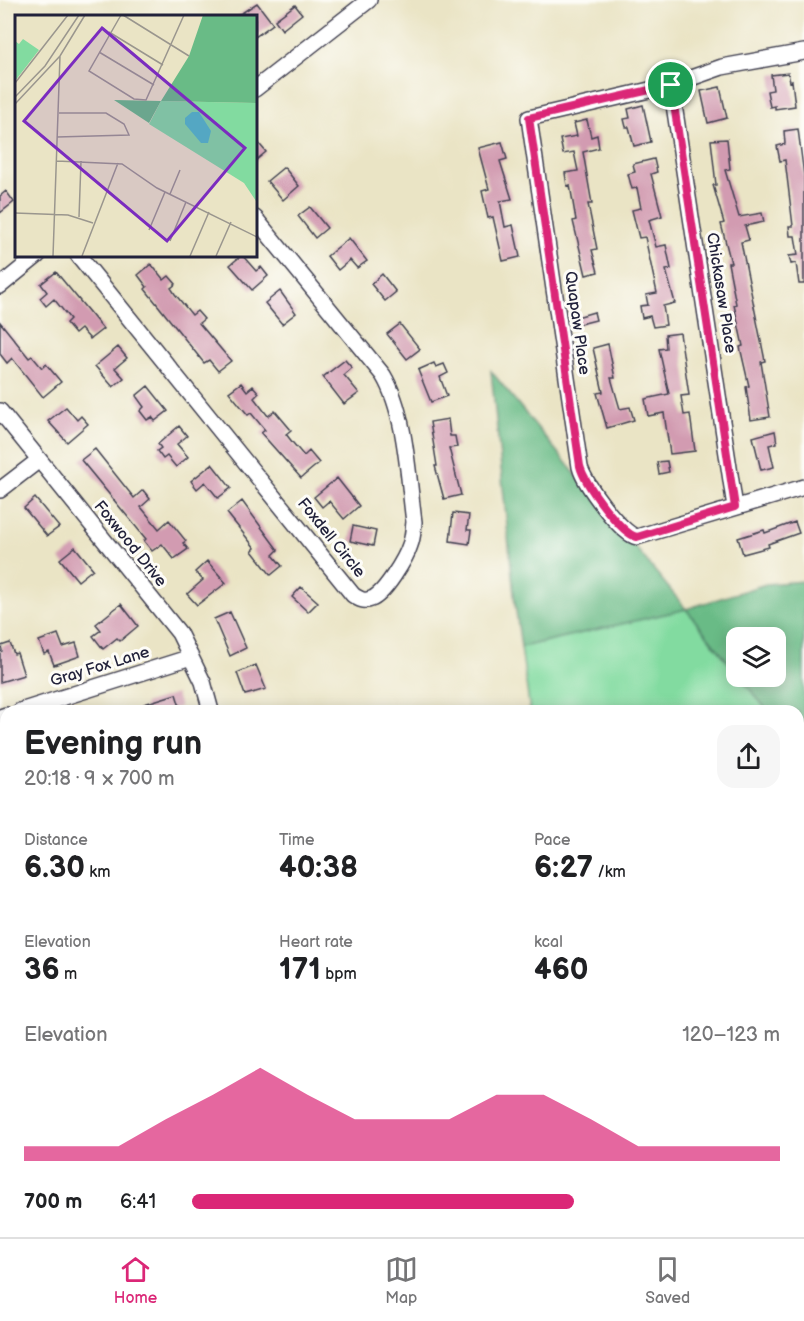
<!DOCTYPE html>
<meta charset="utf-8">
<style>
body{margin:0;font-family:"Balsamiq Sans",sans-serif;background:#f6f6f6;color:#202124;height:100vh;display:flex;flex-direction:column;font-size:22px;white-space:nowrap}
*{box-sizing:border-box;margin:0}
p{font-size:20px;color:#757577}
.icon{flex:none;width:33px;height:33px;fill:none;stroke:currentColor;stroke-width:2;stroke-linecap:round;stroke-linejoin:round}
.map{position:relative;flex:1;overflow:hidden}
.drawer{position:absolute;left:0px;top:705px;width:804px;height:532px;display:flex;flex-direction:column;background:#fff;border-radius:18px 18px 0 0;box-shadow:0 3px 15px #0003}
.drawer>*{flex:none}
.buttons{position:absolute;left:726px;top:627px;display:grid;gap:12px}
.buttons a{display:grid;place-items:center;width:60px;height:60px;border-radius:12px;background:#fff;box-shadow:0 3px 15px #0003;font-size:30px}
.pin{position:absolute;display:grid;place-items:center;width:51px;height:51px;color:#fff;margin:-26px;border:3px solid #fff;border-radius:50%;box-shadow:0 2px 6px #0007}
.round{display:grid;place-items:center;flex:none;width:63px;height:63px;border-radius:18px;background:#f6f6f6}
.overview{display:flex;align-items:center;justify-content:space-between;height:102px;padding:0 24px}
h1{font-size:33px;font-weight:600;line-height:45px}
.stats{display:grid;grid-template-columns:repeat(3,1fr);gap:9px;height:102px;padding:6px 24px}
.stats div{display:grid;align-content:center}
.stats b{font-size:30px;font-weight:600}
.stats small{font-size:16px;font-weight:400}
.stats p{font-size:16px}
.chart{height:168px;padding:12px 24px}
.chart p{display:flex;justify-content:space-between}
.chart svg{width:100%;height:108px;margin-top:6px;fill:#db2777;opacity:.7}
ul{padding:0 24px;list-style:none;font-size:20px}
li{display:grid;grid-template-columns:96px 72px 1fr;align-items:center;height:45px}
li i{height:15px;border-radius:8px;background:#db2777}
.tabs{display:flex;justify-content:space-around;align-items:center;height:84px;border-top:2px solid #e0e0e0;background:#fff;font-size:16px;color:#757577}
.tabs a{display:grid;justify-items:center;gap:3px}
.tabs .current{color:#db2777}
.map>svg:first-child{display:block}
</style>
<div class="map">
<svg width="804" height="1237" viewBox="0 0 804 1237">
<rect width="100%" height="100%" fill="#fdfcf7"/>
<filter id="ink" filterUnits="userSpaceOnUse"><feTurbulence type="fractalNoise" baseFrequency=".0167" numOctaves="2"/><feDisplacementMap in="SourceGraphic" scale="12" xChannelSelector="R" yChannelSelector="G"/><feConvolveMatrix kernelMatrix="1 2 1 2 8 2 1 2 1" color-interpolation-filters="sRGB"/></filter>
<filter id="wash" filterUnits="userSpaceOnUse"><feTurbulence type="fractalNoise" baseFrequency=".008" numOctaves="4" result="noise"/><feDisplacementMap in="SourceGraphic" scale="24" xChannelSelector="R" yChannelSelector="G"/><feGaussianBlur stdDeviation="1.35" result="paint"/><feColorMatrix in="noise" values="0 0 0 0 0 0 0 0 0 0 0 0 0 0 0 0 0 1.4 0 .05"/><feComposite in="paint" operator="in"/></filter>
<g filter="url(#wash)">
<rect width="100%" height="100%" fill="#eae4c5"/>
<!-- green -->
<path fill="#82dba0" stroke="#527e6e" stroke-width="1.5" d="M 686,609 L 736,672 L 736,676 L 740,677 L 768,711 L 530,711 L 521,647 Z
M 798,749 L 804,756 L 804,1237 L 604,1237 L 603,1232 L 798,1232 Z"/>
<!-- forest -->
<path fill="#69bb86" stroke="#466e60" stroke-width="1.5" d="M 491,371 L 686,609 L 766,584 L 804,581 L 804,756 L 798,749 L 798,711 L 768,711 L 740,677 L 776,676 L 776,638 L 736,638 L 736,672 L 686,609 L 521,647 L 515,604 Z"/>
<g id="blocks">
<!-- building -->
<path fill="#d29bb1" d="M 257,3 L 273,24 L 255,37 L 255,16 L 237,16 Z
M 295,5 L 302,14 L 282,30 L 275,20 Z
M 788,73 L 790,82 L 792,81 L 795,106 L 775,109 L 775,106 L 770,107 L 767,91 L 773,90 L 771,75 Z
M 720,87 L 727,118 L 708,123 L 701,91 Z
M 643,105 L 651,142 L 634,146 L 629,127 L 626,127 L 624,119 L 630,118 L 628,109 Z
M 587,120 L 591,137 L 597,135 L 599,148 L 583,152 L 592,204 L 588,204 L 597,249 L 592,250 L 598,272 L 586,275 L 573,221 L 576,220 L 570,185 L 567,186 L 565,173 L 578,171 L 574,152 L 563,154 L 560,139 L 577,136 L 574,123 Z
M 798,129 L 804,176 L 804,284 L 799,284 L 796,263 L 791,264 L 789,256 L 798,255 L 795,236 L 790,236 L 789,226 L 793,226 L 785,160 L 780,161 L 777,146 L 785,144 L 784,131 Z
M 255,139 L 266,152 L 255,161 Z
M 727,139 L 730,169 L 725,170 L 739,217 L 762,213 L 764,222 L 745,226 L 749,240 L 741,242 L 765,361 L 761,362 L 770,417 L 751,420 L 746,387 L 749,386 L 740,347 L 743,346 L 734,305 L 736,304 L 728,263 L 731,263 L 721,224 L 724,223 L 713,185 L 716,185 L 711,140 Z
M 502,142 L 507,159 L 500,161 L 512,199 L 500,201 L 505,227 L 513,225 L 520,257 L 503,261 L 493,217 L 488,218 L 482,191 L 489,189 L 478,148 Z
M 654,159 L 657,172 L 651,174 L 662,216 L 649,220 L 656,247 L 666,245 L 671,269 L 666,270 L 675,303 L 663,306 L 666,325 L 653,327 L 650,316 L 642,318 L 640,306 L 648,305 L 646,295 L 657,293 L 645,237 L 639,238 L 632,210 L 641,208 L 637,188 L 632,189 L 628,174 L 635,172 L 633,164 Z
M 284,167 L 299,186 L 283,200 L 267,181 Z
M 6,191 L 14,202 L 0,213 L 0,196 Z
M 310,207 L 327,228 L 315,238 L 298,216 Z
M 349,238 L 367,261 L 357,268 L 350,260 L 338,270 L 327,256 Z
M 242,255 L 256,271 L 261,267 L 268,276 L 252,290 L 230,265 Z
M 151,264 L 164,280 L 169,276 L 176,284 L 171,288 L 175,294 L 192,315 L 197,311 L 204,319 L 199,323 L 231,361 L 218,371 L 209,360 L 204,363 L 145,289 L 147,287 L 138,275 Z
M 56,272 L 103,329 L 90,339 L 81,329 L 75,334 L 66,323 L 70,319 L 54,299 L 46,306 L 40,298 L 47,292 L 41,284 Z
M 382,274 L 396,292 L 385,301 L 371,284 Z
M 280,291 L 296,313 L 282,324 L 265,303 Z
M 594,312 L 596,320 L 572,326 L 570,319 Z
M 0,322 L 29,358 L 32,356 L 42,368 L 46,364 L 61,382 L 43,397 L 12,358 L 7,363 L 0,354 Z
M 400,324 L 420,349 L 407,359 L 387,334 Z
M 680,333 L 689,395 L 681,396 L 684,415 L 690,414 L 695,451 L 670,454 L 664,413 L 648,416 L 645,399 L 669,394 L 659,349 L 666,348 L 665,335 Z
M 608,344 L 615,378 L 611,378 L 620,409 L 630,407 L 634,420 L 607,428 L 597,393 L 603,392 L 593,348 Z
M 118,347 L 127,358 L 115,368 L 124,378 L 113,387 L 95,366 Z
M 345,360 L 352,368 L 344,375 L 359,393 L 344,404 L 323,377 Z
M 434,363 L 436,367 L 444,364 L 448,373 L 440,377 L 447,396 L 431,402 L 418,370 Z
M 241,383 L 247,391 L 253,386 L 259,393 L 254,398 L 268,416 L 275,411 L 291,430 L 286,434 L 293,443 L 304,456 L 309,451 L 319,463 L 301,478 L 261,433 L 265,430 L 251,413 L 248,415 L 229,392 Z
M 148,386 L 168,411 L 155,421 L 152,417 L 147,420 L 140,411 L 144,407 L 136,396 Z
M 66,407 L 77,420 L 81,416 L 88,424 L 67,442 L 48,421 Z
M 448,419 L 450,436 L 455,436 L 457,447 L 449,448 L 461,495 L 444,499 L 435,466 L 437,466 L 430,422 Z
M 179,426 L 187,436 L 177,444 L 188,457 L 176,467 L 167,456 L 163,459 L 157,451 L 161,448 L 158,444 Z
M 775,431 L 777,443 L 769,445 L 774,467 L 761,470 L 753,437 Z
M 95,449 L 134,498 L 143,490 L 150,499 L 141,507 L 159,529 L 169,520 L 186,541 L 183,543 L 188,549 L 174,559 L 162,544 L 152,551 L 144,541 L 146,539 L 81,460 Z
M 667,461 L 669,472 L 659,474 L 657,462 Z
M 212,464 L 231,488 L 218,498 L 205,482 L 197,489 L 191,481 Z
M 337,478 L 359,506 L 344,519 L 329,501 L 322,507 L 314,497 Z
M 35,498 L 59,527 L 47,536 L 24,508 Z
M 242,501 L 278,550 L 273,555 L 282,566 L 271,575 L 252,551 L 255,548 L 227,513 Z
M 453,513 L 469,515 L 467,530 L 471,530 L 469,544 L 450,541 Z
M 795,522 L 799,533 L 768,544 L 769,547 L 743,554 L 738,538 L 764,530 L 765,533 Z
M 353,526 L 376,531 L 373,546 L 350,541 Z
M 75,547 L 93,569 L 78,581 L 60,559 Z
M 207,561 L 226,583 L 197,605 L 187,594 L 203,580 L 195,572 Z
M 301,587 L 318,602 L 308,612 L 292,597 Z
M 121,604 L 138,626 L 120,641 L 117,638 L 103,649 L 93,636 L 101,630 L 96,624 Z
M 230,612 L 246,648 L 230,656 L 214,619 Z
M 58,634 L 63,647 L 76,643 L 80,656 L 54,665 L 49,652 L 44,654 L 39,641 Z
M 10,643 L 14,654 L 17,653 L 24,675 L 0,682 L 0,652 L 2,651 L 1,646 Z
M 256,665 L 266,689 L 245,695 L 237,673 Z
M 176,694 L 180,707 L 166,711 L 146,711 L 144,704 Z"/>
</g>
</g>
<g filter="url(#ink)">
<use href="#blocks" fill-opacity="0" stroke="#403f50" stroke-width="1.5"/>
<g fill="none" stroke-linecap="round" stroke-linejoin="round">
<defs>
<path id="minor" d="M 804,52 L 722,67 L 671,85 L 529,118 L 580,467 C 584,483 621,534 637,537 L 804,487
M 671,85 L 735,507
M 255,89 L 369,0
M 78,255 L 353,595 C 359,599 364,602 371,599 C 384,595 406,558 410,545 C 413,538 413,530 414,522 C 408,477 406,413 383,375 L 255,218
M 0,286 L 38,255
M 0,411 L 179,633 L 203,682 L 211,711
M 0,490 L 39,460
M 20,711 L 191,657
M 0,717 L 6,715
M 0,1091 L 6,1089
M 297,1232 L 299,1237
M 68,1237 L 85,1232"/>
</defs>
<!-- minor casing -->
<use href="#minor" stroke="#403f50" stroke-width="18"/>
<!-- minor -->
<use href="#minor" stroke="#fff" stroke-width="15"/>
</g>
</g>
<g fill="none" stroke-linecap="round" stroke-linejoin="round" filter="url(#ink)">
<defs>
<path id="route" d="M 671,85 L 735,507 L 637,537 C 621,534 584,483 580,466 L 529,118 Z"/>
</defs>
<!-- route casing -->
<use href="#route" stroke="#fff" stroke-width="12"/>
<!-- route -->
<use href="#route" stroke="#db2777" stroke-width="8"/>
</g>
<g text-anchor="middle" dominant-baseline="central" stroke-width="6" stroke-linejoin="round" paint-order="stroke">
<!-- street labels -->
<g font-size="16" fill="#22223b" stroke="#fdfcf7">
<text transform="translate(721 293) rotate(81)">Chickasaw Place</text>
<text transform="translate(577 323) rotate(82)">Quapaw Place</text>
<text transform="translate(331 538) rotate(51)">Foxdell Circle</text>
<text transform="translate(130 544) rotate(51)">Foxwood Drive</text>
<text transform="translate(100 667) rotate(-17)">Gray Fox Lane</text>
</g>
</g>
<!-- overview -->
<g transform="translate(15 15)">
<rect width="242" height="242" fill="#eae4c5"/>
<path d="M 8,24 L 24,35 L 0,66 L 0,26 L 4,29 ZM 146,86 L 241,88 L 241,186 L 229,168 L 134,109 Z" fill="#82dba0"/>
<path d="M 188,0 L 241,0 L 241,88 L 146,86 L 134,108 L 99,85 L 146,86 L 174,41 Z" fill="#69bb86"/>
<path d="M 177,97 L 184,97 L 196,116 L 193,128 L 186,128 L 170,109 L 170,103 Z" fill="#4ebdc5"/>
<path fill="none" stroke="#9a968e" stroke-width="1.5" d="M 106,0 L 74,56 L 119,84 L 131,85 L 169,0M 108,0 L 174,41M 94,17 L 148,50M 84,37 L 139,70M 0,68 L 53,0M 0,82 L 30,51 L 64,0M 0,89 L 45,41 L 70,0M 42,122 L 114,120 L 109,109 L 91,98 L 44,98M 42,146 L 107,149 L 142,173 L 242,222M 155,179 L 165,155M 0,198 L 53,200 L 78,208M 64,202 L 66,146M 134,215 L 150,177M 155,226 L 171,187M 38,241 L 45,41M 67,241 L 103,148M 175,241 L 194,197M 201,241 L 216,207"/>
<path fill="#7b2cbf" fill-opacity="0.15" stroke="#7b2cbf" stroke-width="3" d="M 87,13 L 230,133 L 152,226 L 9,106 Z"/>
<rect width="242" height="242" fill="none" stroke="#22223b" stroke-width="3"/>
</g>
</svg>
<div class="buttons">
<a><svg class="icon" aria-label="layers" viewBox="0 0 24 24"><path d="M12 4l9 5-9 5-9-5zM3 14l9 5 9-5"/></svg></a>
</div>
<div class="pin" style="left:671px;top:85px;background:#1e9e55"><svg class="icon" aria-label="arrive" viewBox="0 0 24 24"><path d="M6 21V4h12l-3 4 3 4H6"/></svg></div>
<section class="drawer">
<div class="overview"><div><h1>Evening run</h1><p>20:18 · 9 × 700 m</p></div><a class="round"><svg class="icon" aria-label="share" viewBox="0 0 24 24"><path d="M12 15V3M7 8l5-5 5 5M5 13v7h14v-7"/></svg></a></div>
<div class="stats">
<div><p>Distance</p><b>6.30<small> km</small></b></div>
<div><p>Time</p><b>40:38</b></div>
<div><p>Pace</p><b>6:27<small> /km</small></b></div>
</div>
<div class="stats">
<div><p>Elevation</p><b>36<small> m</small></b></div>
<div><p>Heart rate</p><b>171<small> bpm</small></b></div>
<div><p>kcal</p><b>460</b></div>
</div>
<div class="chart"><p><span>Elevation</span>120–123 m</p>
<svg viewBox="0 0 160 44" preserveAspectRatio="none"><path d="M0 44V38L10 38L20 38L30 27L40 17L50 6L60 17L70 27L80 27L90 27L100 17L110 17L120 27L130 38L140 38L150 38L160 38V44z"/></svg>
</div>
<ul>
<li><b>700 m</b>6:41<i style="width:65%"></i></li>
</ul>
</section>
</div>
<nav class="tabs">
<a class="current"><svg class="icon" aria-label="home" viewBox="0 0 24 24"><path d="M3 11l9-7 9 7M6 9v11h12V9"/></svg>Home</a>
<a><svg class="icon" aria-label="map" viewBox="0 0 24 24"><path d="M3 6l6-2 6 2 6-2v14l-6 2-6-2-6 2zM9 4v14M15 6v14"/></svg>Map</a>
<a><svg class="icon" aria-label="saved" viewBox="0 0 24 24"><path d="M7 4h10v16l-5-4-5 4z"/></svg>Saved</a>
</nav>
